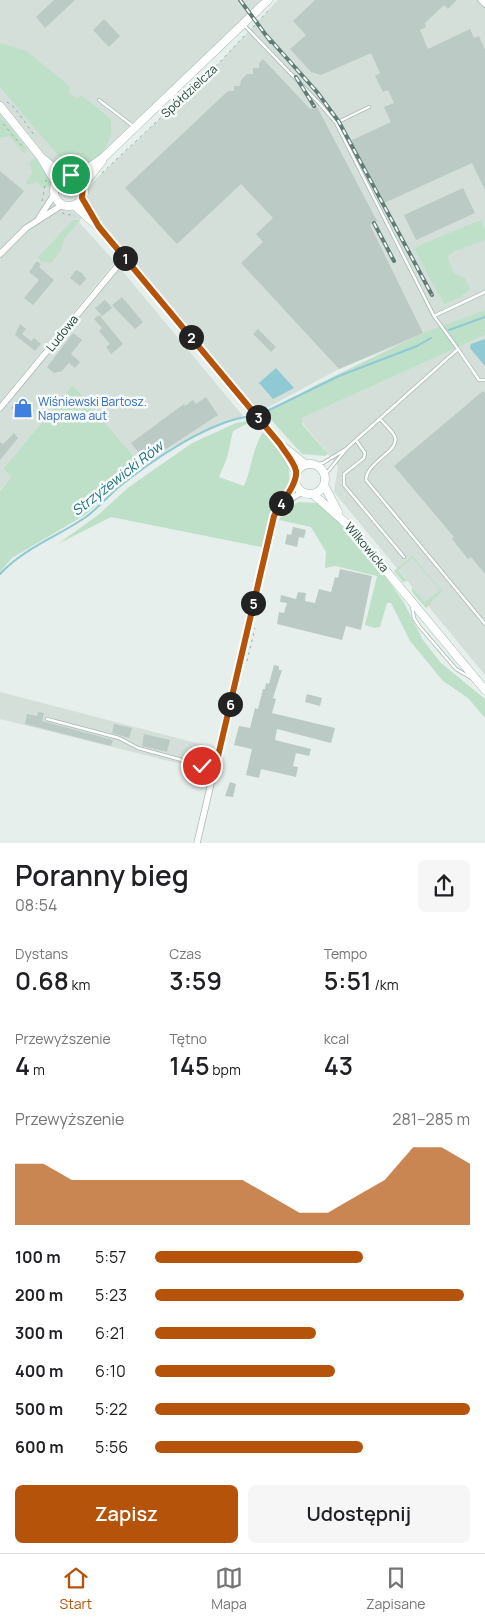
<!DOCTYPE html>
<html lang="pl">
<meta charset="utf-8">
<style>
body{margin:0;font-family:Manrope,sans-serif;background:#f6f6f6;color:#202124;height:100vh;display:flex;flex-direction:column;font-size:19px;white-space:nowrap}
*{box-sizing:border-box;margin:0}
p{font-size:16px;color:#757577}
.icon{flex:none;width:28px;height:28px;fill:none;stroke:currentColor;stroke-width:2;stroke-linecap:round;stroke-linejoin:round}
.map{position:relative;height:843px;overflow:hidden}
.sheet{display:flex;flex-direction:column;background:#fff;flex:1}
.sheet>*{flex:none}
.pin{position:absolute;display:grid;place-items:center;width:42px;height:42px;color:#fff;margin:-21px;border:2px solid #fff;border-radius:50%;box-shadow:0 1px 5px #0007}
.km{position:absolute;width:25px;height:25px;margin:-12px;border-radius:50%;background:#222;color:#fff;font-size:14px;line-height:25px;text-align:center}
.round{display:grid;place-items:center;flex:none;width:52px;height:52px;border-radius:8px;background:#f6f6f6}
.overview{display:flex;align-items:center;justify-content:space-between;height:85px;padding:0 15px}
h1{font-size:28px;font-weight:600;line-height:38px}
.figures{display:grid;grid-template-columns:repeat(3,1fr);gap:8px;height:85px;padding:5px 15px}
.figures div{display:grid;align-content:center}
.figures b{font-size:25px;font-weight:600}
.figures small{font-size:14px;font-weight:400}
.figures p{font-size:14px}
.chart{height:140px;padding:10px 15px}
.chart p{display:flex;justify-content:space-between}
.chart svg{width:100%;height:90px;margin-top:5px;fill:#b45309;opacity:.7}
.button{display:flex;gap:10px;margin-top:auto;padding:10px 15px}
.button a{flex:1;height:58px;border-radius:8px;background:#b45309;color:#fff;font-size:20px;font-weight:600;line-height:58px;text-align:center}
.button a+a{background:#f6f6f6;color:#202124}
ul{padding:0 15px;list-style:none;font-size:16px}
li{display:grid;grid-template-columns:80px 60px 1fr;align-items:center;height:38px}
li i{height:12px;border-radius:6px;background:#b45309}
.tab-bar{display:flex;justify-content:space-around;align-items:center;height:70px;border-top:1px solid #e0e0e0;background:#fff;font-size:14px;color:#757577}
.tab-bar a{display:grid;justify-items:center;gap:2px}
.tab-bar .selected{color:#b45309}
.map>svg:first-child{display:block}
</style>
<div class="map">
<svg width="485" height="843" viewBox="0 0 485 843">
<rect width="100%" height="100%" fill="#e6efeb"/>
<!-- built -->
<path fill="#d4dfda" d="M 0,0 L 268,0 L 130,133 L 76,177 L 66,176 L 52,166 L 55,197 L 62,205 L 85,212 L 79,222 L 115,262 L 0,402 Z
M 278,0 L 485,0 L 485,310 L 339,369 L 259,412 L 99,227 L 85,204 L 86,192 L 96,179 L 220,62 Z
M 119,267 L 243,416 L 172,447 L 143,467 L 73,385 L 3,469 L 11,477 L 0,490 L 0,412 Z
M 485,335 L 485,675 L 334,492 L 338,466 L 300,420 L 302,418 Z
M 0,692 L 208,746 L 201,769 L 0,719 Z"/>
<!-- green -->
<path fill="#bfe0c8" d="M 0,43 L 26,51 L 71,87 L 68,92 L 78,99 L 81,95 L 111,119 C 113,143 105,151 88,166 L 86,164 L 81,166 L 66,165 L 0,87 Z
M 0,115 L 27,149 L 26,152 L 23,153 L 10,136 L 0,138 Z
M 35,158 C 43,163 54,176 54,186 L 42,188 L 37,182 L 27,185 L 26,182 L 32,173 L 30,162 Z
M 73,220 L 80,220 L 64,239 L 61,250 L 51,263 L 40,261 L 38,257 Z
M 481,220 L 485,229 L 485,240 L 453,252 L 447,257 L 454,273 L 465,278 L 470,289 L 459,298 L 444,304 L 414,249 L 427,242 Z
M 485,310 L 485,335 L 302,418 L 302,424 L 328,454 L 325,456 L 302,454 L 265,413 L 316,385 L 423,333 Z
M 73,385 L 143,467 L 119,484 L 85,515 L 12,558 L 0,572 L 0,491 L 11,477 L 3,469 Z
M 254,420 L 233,431 L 227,458 L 219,477 L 244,486 C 252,468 252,449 263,432 L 281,452 L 288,466 L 291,489 L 274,516 L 266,548 L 111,517 L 58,544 L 98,515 L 129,487 L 192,443 L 236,423 Z
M 298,502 L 318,503 L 323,505 L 379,568 L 403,601 L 423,640 L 441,663 L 485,699 L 485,718 L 468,698 L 443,681 L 410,641 L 391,603 L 387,603 L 380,627 L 375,628 L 365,625 L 377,576 L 335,566 L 325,568 L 326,552 L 311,527 L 279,520 L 283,513 Z
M 412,556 L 442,591 L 426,608 L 412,592 L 412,587 L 425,602 L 440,590 L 412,558 L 398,570 L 407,581 L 403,582 L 394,571 Z"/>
<!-- water -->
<path fill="#8ec9d4" d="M 485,339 L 485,366 L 470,348 L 471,344 Z
M 276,368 L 294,388 L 273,399 L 259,383 Z"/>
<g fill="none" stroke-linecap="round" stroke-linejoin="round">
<!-- stream -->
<path stroke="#8ec9d4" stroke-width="2" d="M 449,330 L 485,317
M 265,412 L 339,376 L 417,346 L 431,338
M 0,574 C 24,548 57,537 86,517 C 98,508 108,496 120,486 C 151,461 213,418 254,416"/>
</g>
<!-- building -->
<path fill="#bbcac4" d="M 54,0 L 75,0 L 45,28 L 36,17 Z
M 315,0 L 457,0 L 448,9 L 444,5 L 425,23 L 426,27 L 420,30 L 428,49 L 470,29 L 474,38 L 479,36 L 485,50 L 485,190 L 472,163 L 382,204 L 350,141 L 391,122 L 384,107 L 394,103 L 388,90 L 383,92 L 375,76 L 380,73 L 371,53 L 321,75 L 311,72 L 290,49 L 306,35 L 293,21 Z
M 104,19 L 120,36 L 109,47 L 93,30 Z
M 263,59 L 310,109 L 316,105 L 377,221 L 370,225 L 423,333 L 339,369 L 241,263 L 263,242 L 256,234 L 273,218 L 241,184 L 177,244 L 125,188 L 228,91 L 234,91 L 234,86 L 240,86 L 241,80 L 247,74 L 253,74 L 253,68 L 259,68 L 259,63 Z
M 0,171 L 24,191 L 0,221 Z
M 463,188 L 475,213 L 416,240 L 404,215 Z
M 37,261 L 41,264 L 39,267 L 54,280 L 33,305 L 24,298 L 39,280 L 29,272 Z
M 76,270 L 82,273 L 86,279 L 80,286 L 70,278 Z
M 122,297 L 143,322 L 135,329 L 112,305 Z
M 105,300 L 112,308 L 102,316 L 95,308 Z
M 99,315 L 123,344 L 111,354 L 106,347 L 110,344 L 99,331 L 102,328 L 94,319 Z
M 20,324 L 26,329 L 22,334 L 31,341 L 34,338 L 41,344 L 35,351 L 15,335 Z
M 258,329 L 276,347 L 271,352 L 253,334 Z
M 73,333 L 82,340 L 71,354 L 80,362 L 75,368 L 69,363 L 62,371 L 54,373 L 47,367 Z
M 483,391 L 485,394 L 485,574 L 471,557 L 468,559 L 452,539 L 454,537 L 394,466 Z
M 206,397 L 218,415 L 146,462 L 131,443 L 184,404 L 185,406 L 193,400 L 196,404 Z
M 19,398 L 34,410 L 26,420 L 11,408 Z
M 14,433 L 18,438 L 0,460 L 0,442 L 3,444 Z
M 293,527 L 306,530 L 304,538 L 299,537 L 297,547 L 285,544 L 287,534 L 291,535 Z
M 340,569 L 372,576 L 361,630 L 346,626 L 342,640 L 277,624 L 279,612 L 284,613 L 287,603 L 280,602 L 281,595 L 296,599 L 298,592 L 306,593 L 305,601 L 315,603 L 319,589 L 331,592 L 335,577 L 338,578 Z
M 274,665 L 279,666 L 279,670 L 282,670 L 273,698 L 276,699 L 272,713 L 335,728 L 331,743 L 277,729 L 275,740 L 311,749 L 309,756 L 296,753 L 293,766 L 298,767 L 296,777 L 261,769 L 259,778 L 246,775 L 252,749 L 234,745 L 239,726 L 250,728 L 255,708 L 258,709 L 263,689 L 265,689 L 266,683 L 269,684 Z
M 307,694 L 322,698 L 320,706 L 305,702 Z
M 38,712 L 44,713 L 42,721 L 113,740 L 111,746 L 25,724 L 27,714 L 37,716 Z
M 114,724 L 132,728 L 129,738 L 112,733 Z
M 144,734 L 170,740 L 167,752 L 142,746 Z
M 230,782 L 236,784 L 233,797 L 225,796 Z"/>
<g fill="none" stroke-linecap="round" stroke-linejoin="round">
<defs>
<path id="lane" d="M 245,26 L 320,104 L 336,123 L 434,316 L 485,292
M 99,100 L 133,126
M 336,123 L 369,107
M 434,316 L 458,349
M 380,419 C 384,424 393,431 395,437 C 400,451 366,462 366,480 L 485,624
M 356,440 L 365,453 L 364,458 L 344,474 L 344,485 L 404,557
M 316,465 L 323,463 L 346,449
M 325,475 L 347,448 L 458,349 L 479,380 L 485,380
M 412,607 L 414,618 L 419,626 L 456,669 L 473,679
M 47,719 L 119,738 L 138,748 L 215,769"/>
<path id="street" d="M 481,0 L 485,4
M 39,218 L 54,195
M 0,254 L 26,228 L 62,205
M 0,408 L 124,258
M 279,506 L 302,492
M 197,843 L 274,516 L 285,496 L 295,483"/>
<path id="secondary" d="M 0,106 L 40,156 L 56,183
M 42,158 L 64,176
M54 191a15 15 0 1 1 30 0a15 15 0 1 1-30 0Z
M 76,177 L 104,157 L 268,0
M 83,185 L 102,161
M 83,198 L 99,227 L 280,444 L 296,472
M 74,205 L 95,224
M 285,448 L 305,464
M295 479a15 15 0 1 1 30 0a15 15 0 1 1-30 0Z
M 324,485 L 338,512
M 313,494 L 348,525 L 485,690"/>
</defs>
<!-- lane casing -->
<use href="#lane" stroke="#a8b8b2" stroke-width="4"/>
<!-- street casing -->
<use href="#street" stroke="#a8b8b2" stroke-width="7"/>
<!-- secondary casing -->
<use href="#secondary" stroke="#a4bbb3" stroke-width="9"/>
<!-- path -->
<path stroke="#86b3a5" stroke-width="1" stroke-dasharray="2.5 4" stroke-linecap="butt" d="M 253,27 L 269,10
M 7,102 L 15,108 L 34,135
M 3,124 L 22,146
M 65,167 L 74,169
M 102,173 L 220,62 L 247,33
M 42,201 L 46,180
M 62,213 L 75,216
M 247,661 L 255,628"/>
<!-- lane -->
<use href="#lane" stroke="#fff" stroke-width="2.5"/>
<!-- street -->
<use href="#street" stroke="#fff" stroke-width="5.5"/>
<!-- secondary -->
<use href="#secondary" stroke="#fff" stroke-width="8"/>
<defs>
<path id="rail" d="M 240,0 L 271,42
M 267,36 L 317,92 L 339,122 L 432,295
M 296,77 L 314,106
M 374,223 L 394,261"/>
</defs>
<!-- rail casing -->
<use href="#rail" stroke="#5f7d75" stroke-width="4"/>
<!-- rail -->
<use href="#rail" stroke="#f7fbf9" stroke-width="2" stroke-dasharray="5.5" stroke-linecap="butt"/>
</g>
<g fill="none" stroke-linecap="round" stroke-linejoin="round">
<defs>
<path id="route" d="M 71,175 L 78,178 L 83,185 L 82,198 L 99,227 L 280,444 C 284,451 295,463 296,471 C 298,484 280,504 274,516 L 215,769 L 202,766"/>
</defs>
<!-- route casing -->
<use href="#route" stroke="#fff" stroke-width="10"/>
<!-- route -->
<use href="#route" stroke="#b45309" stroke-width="6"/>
</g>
<!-- icons -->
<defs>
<symbol id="shop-bare" viewBox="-9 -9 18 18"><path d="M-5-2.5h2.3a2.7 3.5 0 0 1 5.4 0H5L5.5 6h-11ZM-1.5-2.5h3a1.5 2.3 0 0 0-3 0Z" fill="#3f7fe0" stroke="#f7fbf9" stroke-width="2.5" paint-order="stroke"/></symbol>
</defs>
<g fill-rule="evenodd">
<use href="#shop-bare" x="9" y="394" width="28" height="28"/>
</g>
<g text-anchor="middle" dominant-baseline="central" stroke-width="5" stroke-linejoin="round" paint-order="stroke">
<!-- street labels -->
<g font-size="12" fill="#24423a" stroke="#f7fbf9">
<text transform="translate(189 91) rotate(-43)">Spółdzielcza</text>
<text transform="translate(62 333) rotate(-51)">Ludowa</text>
<text transform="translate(367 547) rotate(50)">Wilkowicka</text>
</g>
<!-- shop labels -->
<g font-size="12" fill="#366cbe" stroke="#f7fbf9" text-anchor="start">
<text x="38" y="401">Wiśniewski Bartosz.<tspan x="38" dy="14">Naprawa aut</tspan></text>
</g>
<!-- water labels -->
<g font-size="14" font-style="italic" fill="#1c6f80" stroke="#f7fbf9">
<text transform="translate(117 478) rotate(-38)">Strzyżewicki Rów</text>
</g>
</g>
</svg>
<div class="pin" style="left:71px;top:175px;background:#1e9e55"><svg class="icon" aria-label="arrive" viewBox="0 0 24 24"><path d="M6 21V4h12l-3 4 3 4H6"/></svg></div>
<div class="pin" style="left:202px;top:766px;background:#d93025"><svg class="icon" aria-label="check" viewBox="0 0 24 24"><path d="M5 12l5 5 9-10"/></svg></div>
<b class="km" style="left:125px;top:258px">1</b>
<b class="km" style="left:191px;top:337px">2</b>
<b class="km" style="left:258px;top:417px">3</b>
<b class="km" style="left:281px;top:503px">4</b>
<b class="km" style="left:253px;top:603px">5</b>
<b class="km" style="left:230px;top:704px">6</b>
</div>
<section class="sheet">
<div class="overview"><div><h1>Poranny bieg</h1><p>08:54</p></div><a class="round"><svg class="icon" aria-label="share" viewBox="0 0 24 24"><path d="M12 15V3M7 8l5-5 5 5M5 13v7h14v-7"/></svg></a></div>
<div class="figures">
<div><p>Dystans</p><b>0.68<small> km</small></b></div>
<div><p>Czas</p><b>3:59</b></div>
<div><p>Tempo</p><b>5:51<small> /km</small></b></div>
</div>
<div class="figures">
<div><p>Przewyższenie</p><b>4<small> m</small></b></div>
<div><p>Tętno</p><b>145<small> bpm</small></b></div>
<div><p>kcal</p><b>43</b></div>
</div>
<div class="chart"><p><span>Przewyższenie</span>281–285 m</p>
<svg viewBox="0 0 160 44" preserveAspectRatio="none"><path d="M0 44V14L10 14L20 22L30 22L40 22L50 22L60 22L70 22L80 22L90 30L100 38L110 38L120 30L130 22L140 6L150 6L160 14V44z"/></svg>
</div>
<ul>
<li><b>100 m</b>5:57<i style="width:66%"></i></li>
<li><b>200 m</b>5:23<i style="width:98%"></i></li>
<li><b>300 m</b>6:21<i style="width:51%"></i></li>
<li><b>400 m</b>6:10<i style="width:57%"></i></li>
<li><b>500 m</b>5:22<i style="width:100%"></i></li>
<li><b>600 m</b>5:56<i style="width:66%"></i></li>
</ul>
<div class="button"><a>Zapisz</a><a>Udostępnij</a></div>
</section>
<nav class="tab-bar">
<a class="selected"><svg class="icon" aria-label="home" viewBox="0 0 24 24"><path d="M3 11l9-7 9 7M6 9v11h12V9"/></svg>Start</a>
<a><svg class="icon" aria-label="map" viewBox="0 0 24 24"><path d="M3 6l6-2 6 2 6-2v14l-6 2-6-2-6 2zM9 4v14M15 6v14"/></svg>Mapa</a>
<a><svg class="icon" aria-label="saved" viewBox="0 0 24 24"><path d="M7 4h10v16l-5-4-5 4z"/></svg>Zapisane</a>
</nav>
